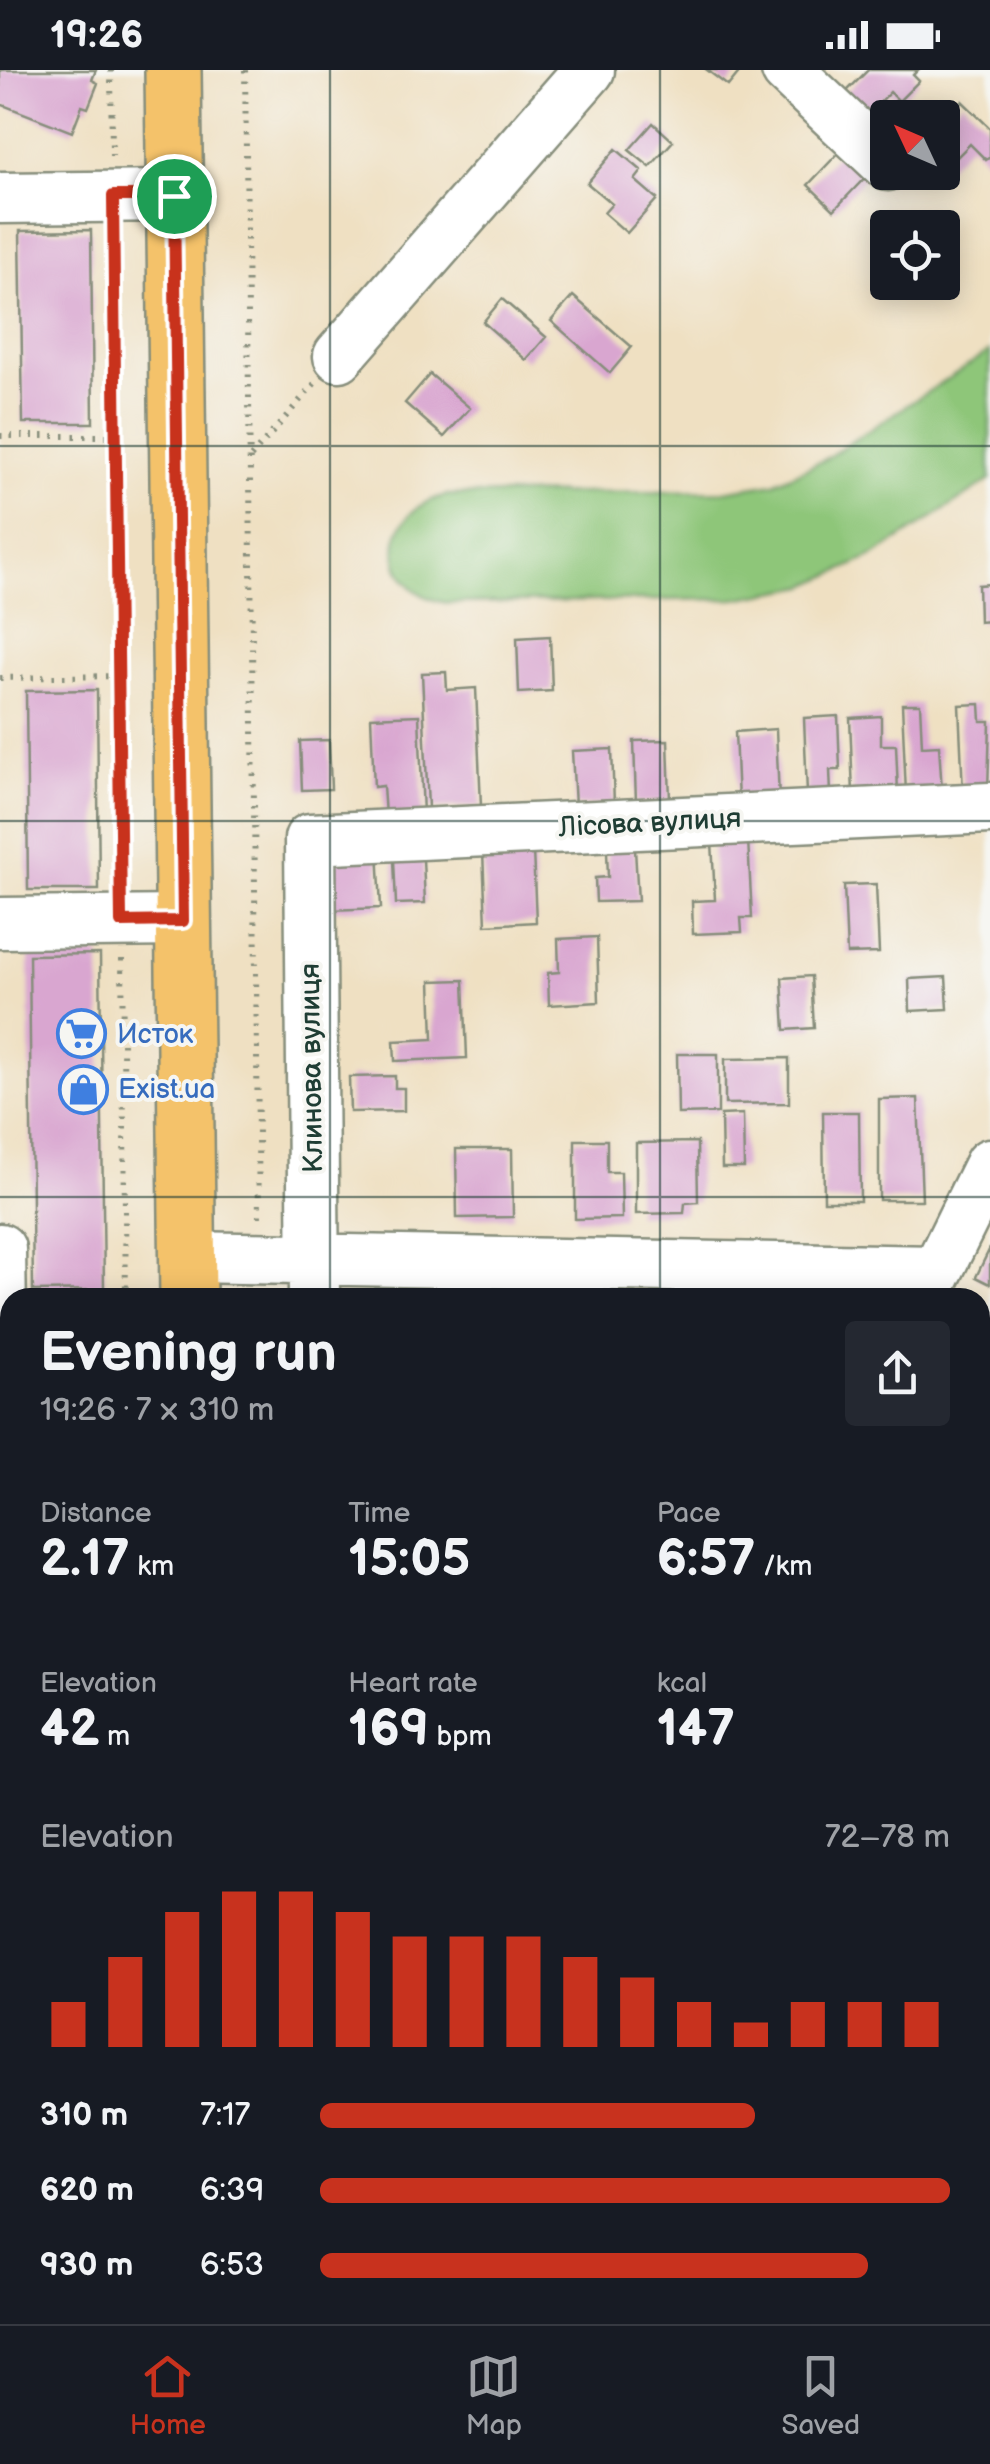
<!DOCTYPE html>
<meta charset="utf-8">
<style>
body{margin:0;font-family:"Balsamiq Sans",sans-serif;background:#242831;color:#f1f3f6;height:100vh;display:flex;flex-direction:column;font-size:38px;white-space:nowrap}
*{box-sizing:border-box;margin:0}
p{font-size:32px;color:#9ea1a6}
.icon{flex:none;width:55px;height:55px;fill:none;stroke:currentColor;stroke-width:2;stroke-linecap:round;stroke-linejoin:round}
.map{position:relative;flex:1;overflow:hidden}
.details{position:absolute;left:0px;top:1218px;width:990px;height:1038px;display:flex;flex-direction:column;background:#171b24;border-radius:30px 30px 0 0;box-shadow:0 5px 25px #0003}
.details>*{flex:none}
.needle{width:65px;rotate:314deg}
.buttons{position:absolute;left:870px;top:30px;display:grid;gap:20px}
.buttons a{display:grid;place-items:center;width:90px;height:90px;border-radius:10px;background:#171b24;box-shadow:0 5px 25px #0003;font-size:50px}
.pin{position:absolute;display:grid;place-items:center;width:85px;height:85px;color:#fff;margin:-42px;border:5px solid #fff;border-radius:50%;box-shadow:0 2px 10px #0007}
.round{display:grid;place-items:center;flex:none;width:105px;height:105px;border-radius:10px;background:#242831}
.summary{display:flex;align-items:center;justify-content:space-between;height:170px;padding:0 40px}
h1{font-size:55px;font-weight:600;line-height:75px}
.metrics{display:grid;grid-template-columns:repeat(3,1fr);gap:15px;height:170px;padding:10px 40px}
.metrics div{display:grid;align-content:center}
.metrics b{font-size:50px;font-weight:600}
.metrics small{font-size:28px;font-weight:400}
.metrics p{font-size:28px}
.chart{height:280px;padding:20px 40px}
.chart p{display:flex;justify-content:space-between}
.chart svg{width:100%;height:180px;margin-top:10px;stroke:#c8321e;stroke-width:6}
ul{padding:0 40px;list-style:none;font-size:32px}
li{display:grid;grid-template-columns:160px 120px 1fr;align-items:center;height:75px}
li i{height:25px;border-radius:12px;background:#c8321e}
.status{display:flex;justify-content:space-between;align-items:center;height:70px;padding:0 50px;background:#171b24;direction:ltr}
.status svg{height:28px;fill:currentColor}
.tabs{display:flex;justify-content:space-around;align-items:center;height:140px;border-top:2px solid #363941;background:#171b24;font-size:28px;color:#9ea1a6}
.tabs a{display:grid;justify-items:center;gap:5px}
.tabs .on{color:#c8321e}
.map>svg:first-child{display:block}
</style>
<div class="status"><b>19:26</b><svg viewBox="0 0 49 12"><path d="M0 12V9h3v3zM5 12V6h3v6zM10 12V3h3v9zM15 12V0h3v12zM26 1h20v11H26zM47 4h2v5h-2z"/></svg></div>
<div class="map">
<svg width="990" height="2254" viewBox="0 0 990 2254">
<rect width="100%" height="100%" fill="#f6f6f2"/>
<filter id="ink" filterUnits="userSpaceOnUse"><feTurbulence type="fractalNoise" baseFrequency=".01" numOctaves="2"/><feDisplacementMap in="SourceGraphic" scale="20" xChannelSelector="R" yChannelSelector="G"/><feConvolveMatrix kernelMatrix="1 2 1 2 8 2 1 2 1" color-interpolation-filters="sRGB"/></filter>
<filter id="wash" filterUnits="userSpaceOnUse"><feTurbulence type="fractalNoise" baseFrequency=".0048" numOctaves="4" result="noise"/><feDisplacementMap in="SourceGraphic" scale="40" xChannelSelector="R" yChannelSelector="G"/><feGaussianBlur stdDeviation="2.25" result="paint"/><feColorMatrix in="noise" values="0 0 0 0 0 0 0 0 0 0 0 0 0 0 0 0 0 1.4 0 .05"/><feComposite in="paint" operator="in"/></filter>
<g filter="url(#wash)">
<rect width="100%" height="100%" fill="#efe0c2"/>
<!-- green -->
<path fill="#8ec679" stroke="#568256" stroke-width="2.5" d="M 990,281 L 990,410 L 874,486 L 806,516 L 735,529 L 449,533 C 378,524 377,439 448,425 L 724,421 L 774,413 L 822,391 Z"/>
<!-- forest -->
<path fill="#72ab69" stroke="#48744e" stroke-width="2.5" d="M 990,1856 L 990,1941 L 980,1954 L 980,1867 Z"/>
<g id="blocks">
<!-- building -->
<path fill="#d9a6d0" d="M 0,0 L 96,0 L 92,10 L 98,13 L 88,38 L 82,36 L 72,62 L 0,34 Z
M 707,0 L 741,0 L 728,16 Z
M 868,0 L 918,0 L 913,5 L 919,11 L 899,31 L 890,22 L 866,47 L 843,25 Z
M 962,31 L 990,58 L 990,87 L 986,90 L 970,74 L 942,102 L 942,51 Z
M 653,53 L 673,71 L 650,97 L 629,80 Z
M 848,73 L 874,98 L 834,140 L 808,115 Z
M 616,79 L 642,101 L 635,110 L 657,129 L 627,163 L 604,143 L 612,134 L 587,113 Z
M 91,160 L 93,353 L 23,353 L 20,161 Z
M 573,226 L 632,277 L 610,303 L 551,251 Z
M 502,229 L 546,267 L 526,290 L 483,252 Z
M 430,304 L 470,338 L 444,367 L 405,333 Z
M 990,514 L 990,551 L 979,552 L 978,515 Z
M 550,566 L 552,621 L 519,623 L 517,568 Z
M 446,602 L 447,620 L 476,618 L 481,736 L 428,738 L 422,603 Z
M 97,620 L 99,820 L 28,820 L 26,621 Z
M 902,634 L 920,634 L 922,676 L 939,675 L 942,722 L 906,724 Z
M 980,634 L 981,651 L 990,651 L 988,721 L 963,722 L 959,635 Z
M 419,645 L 423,745 L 385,746 L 383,716 L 374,717 L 371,647 Z
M 838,646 L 840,700 L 830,700 L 831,724 L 807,724 L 804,648 Z
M 881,646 L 881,675 L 896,675 L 898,722 L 853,724 L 850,648 Z
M 776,659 L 779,729 L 738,731 L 735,662 Z
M 329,670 L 331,719 L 302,720 L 300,671 Z
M 668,670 L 670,731 L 636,733 L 634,671 Z
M 612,679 L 614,734 L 575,736 L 572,681 Z
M 748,769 L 752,848 L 741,848 L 742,862 L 693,864 L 692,831 L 715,830 L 712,771 Z
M 378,779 L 381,838 L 330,840 L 328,782 Z
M 635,779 L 638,831 L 596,832 L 595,808 L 608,807 L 607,781 Z
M 533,780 L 536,852 L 486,855 L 483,782 Z
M 423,789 L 425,833 L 396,834 L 394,790 Z
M 876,814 L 879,883 L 847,884 L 844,815 Z
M 597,867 L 599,932 L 549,935 L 548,903 L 559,902 L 558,869 Z
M 100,884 L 104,1220 L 33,1221 L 29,885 Z
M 811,906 L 814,958 L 785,960 L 782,908 Z
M 946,907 L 948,939 L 910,941 L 909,909 Z
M 464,910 L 467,988 L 395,991 L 394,971 L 433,969 L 431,911 Z
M 677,984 L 718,984 L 718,1043 L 678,1044 Z
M 789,988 L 789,1033 L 725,1034 L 725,989 Z
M 395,1006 L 395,1018 L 404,1018 L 404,1041 L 350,1042 L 349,1007 Z
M 918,1028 L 922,1130 L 879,1130 L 879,1029 Z
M 823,1042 L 859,1042 L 860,1131 L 824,1131 Z
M 743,1044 L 744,1098 L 722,1098 L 721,1045 Z
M 575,1070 L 607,1070 L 607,1102 L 621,1102 L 622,1148 L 575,1149 Z
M 697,1072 L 698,1132 L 685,1133 L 684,1143 L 636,1144 L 636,1073 Z
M 456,1079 L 512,1079 L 513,1147 L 457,1148 Z
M 990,1178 L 990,1214 L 976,1207 Z
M 10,1946 L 10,2033 L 0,2042 L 0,1955 Z
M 603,2245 L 784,2245 L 779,2254 L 598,2254 Z"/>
</g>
</g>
<g filter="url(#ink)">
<use href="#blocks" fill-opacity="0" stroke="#878e7b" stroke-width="2.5"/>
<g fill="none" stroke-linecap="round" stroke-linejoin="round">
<defs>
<path id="minor" d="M 787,0 L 888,95
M 0,128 L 174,126
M 339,286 L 589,0
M 0,853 L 183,851
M 0,1179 L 10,1871
M 187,1187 L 937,1201
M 314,1228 L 310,769 L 990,738
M 924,1228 L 990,1094
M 980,1844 L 990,1833
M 0,2128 L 10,2120
M 980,2133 L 990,2147
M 884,2254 L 894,2245"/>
<path id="major" d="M 173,0 L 188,1228
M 200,2245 L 200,2254"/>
</defs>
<!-- minor casing -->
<use href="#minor" stroke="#878e7b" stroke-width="55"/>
<!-- major casing -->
<use href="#major" stroke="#878e7b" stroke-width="60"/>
<!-- path -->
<path stroke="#878e7b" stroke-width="6" stroke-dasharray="2.5 8" stroke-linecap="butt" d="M 111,0 L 112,86
M 245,0 L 259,1149
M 113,164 L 121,811
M 0,366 L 116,366
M 251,387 L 315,313
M 0,608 L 118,606
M 122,889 L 126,1228
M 0,2222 L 10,2234
M 20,2245 L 28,2254
M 272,2245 L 273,2254
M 320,2254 L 321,2245"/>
<!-- minor -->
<use href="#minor" stroke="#fff" stroke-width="50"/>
<!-- major -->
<use href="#major" stroke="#f4c26a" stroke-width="55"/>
</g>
</g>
<g fill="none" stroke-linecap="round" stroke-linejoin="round" filter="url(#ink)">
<defs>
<path id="route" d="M 113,126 L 174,126 L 183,851 L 121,852 Z"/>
</defs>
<!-- route casing -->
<use href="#route" stroke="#fff" stroke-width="20"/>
<!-- route -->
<use href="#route" stroke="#c8321e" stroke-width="12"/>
</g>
<!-- grid -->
<path fill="none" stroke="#1f3d34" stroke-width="2.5" stroke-opacity="0.55" d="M 330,0 L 330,1228M 660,0 L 660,1228M 0,376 L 990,376M 0,751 L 990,751M 0,1127 L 990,1127M 0,1503 L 10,1503M 980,1503 L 990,1503M 0,1878 L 10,1878M 980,1878 L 990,1878M 330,2245 L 330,2254M 660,2245 L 660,2254"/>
<!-- icons -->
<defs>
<symbol id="supermarket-ring" viewBox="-11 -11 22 22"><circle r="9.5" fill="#f6f6f2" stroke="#3f7fe0" stroke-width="1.5"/><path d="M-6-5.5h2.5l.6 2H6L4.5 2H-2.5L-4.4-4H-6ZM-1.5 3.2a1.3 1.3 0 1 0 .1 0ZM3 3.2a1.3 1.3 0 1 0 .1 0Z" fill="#3f7fe0"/></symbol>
<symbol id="shop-ring" viewBox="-11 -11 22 22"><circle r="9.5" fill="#f6f6f2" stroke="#3f7fe0" stroke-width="1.5"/><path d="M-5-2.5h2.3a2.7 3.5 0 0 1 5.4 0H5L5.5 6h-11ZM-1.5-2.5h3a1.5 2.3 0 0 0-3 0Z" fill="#3f7fe0"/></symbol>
</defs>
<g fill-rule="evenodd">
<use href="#supermarket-ring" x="54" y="936" width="55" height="55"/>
<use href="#shop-ring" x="56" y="992" width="55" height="55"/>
</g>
<g text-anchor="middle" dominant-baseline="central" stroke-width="8" stroke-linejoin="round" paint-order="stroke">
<!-- street labels -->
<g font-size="28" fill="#1f3d34" stroke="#f6f6f2">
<text transform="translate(650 753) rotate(-3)">Лісова вулиця</text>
<text transform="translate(312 998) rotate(-91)">Клинова вулиця</text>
</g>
<!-- shop labels -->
<g font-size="28" fill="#366cbe" stroke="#f6f6f2" text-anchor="start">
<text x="117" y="964">Исток</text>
<text x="118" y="1019">Exist.ua</text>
</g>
</g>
</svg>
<div class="buttons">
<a><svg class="needle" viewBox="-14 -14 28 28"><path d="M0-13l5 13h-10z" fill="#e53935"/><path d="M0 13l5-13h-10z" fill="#9ea1a6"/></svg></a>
<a><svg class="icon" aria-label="locate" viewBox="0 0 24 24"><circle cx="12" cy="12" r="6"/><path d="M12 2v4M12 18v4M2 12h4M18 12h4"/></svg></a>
</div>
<div class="pin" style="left:174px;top:126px;background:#1e9e55"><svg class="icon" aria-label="arrive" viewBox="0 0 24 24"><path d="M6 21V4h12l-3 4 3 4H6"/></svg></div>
<section class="details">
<div class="summary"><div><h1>Evening run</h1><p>19:26 · 7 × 310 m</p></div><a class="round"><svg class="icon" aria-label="share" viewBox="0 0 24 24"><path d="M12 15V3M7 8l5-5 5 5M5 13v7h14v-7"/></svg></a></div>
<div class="metrics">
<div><p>Distance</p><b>2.17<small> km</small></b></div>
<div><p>Time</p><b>15:05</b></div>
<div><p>Pace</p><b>6:57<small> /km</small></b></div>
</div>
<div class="metrics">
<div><p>Elevation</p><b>42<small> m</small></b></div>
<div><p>Heart rate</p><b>169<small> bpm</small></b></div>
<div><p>kcal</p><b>147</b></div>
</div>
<div class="chart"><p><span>Elevation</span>72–78 m</p>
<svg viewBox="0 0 160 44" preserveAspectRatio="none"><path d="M5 44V33M15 44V22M25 44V11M35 44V6M45 44V6M55 44V11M65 44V17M75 44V17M85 44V17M95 44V22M105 44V27M115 44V33M125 44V38M135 44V33M145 44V33M155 44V33"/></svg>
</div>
<ul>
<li><b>310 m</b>7:17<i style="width:69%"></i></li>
<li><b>620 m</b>6:39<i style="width:100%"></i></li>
<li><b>930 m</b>6:53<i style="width:87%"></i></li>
</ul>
</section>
</div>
<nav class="tabs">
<a class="on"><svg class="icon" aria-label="home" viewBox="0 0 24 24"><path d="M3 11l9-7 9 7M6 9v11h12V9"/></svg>Home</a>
<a><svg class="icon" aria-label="map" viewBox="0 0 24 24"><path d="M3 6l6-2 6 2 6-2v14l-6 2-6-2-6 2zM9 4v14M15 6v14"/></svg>Map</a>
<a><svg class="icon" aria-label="saved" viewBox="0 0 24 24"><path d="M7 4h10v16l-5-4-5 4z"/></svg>Saved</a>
</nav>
